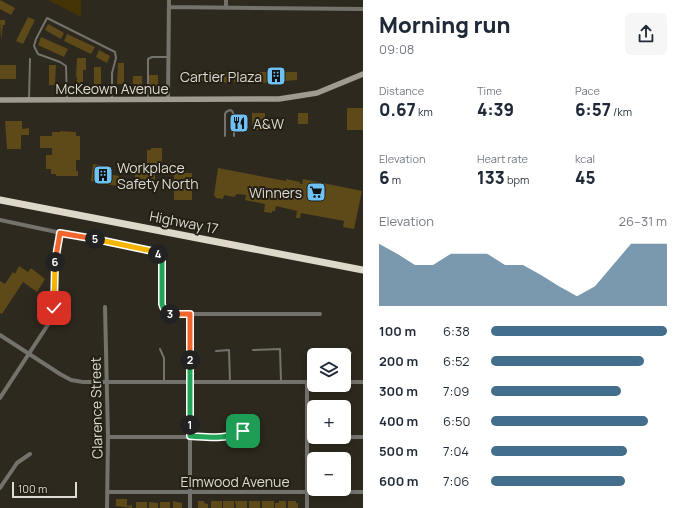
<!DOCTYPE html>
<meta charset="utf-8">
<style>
body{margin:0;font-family:Manrope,sans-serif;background:#f6f6f7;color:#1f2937;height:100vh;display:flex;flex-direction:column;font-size:15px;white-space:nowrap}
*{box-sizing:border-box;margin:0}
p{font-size:13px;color:#747a83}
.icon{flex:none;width:22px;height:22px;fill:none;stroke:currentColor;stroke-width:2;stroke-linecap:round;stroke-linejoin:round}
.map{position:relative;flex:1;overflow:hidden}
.drawer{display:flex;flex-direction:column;background:#fff;width:320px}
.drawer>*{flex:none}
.buttons{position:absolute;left:307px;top:348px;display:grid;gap:8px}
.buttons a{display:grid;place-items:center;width:44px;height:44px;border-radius:6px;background:#fff;box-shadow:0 2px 6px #0003;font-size:20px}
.scale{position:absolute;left:12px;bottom:10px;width:65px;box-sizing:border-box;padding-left:4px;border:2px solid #dedbd4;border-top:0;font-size:11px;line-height:14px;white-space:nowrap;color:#dedbd4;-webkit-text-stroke:3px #241f15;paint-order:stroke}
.pin{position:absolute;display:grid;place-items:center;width:34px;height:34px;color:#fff;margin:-17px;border-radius:8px;box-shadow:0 2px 6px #0006}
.km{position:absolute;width:20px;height:20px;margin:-10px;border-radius:50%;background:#222;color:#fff;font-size:11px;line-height:20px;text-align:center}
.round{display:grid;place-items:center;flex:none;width:42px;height:42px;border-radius:6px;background:#f6f6f7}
.headline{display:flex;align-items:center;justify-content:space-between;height:68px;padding:0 16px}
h1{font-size:22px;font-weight:800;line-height:30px}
.metrics{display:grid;grid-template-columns:repeat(3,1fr);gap:6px;height:68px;padding:4px 16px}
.metrics div{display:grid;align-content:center}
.metrics b{font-size:17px;font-weight:800}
.metrics small{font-size:11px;font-weight:400}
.metrics p{font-size:11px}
.chart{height:112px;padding:8px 16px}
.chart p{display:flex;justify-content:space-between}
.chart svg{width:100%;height:72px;margin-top:4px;fill:#436e8c;opacity:.7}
ul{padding:0 16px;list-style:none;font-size:13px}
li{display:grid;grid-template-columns:64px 48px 1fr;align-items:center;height:30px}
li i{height:10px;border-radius:5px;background:#436e8c}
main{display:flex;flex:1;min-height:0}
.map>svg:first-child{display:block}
</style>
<main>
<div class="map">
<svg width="363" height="508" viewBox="0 0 363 508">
<rect width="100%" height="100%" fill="#2e291e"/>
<!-- green -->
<path fill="#443305" d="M 48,0 L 81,0 L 81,17 Z"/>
<!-- building -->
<path fill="#5e4918" d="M 0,0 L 15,8 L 11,15 L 0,9 Z
M 28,17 L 35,20 L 23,44 L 16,41 Z
M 0,20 L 5,20 L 5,25 L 3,25 L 1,40 Z
M 48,24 L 64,33 L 61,39 L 45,30 Z
M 67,34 L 95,47 L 91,54 L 64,41 Z
M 41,37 L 68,49 L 64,57 L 38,45 Z
M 99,50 L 110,56 L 107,63 L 96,57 Z
M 77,58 L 86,58 L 86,70 L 83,70 L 83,84 L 77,84 L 77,77 L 76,77 Z
M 118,63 L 124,63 L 124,84 L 117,84 Z
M 0,65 L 16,65 L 16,79 L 0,79 Z
M 49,65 L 56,65 L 55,85 L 49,85 Z
M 94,67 L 101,67 L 101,84 L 94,84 Z
M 196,72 L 238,72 L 238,81 L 234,83 L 234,80 L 230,80 L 230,83 L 199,81 L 196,80 Z
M 255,72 L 297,72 L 297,80 L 261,83 L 261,80 L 257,80 L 257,83 L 255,83 Z
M 149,75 L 158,75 L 158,86 L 149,86 Z
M 133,76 L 142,76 L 142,88 L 133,88 Z
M 347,108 L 363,108 L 363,130 L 347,130 Z
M 252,113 L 265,113 L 265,130 L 252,130 Z
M 298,113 L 308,113 L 308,124 L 298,124 Z
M 235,117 L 242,117 L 242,130 L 235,130 Z
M 5,121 L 22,121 L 22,129 L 29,128 L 29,135 L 21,135 L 21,149 L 7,149 Z
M 60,131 L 76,132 L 76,136 L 80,136 L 80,160 L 76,160 L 76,171 L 78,171 L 78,176 L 56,176 L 56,174 L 51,174 L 51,169 L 46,169 L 46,155 L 52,155 L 52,148 L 40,148 L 40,136 L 52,136 L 52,132 L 60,132 Z
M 151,148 L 162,148 L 162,173 L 155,173 L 155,180 L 135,180 L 135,172 L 147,172 L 147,150 L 151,150 Z
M 93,164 L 109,167 L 108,174 L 119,176 L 117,186 L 91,181 Z
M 218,168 L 286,181 L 286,179 L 300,182 L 300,184 L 302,184 L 303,179 L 362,191 L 354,229 L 343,227 L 344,221 L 301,213 L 300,218 L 296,218 L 297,211 L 276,206 L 275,211 L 272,211 L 272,213 L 264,212 L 265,204 L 245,200 L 246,195 L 237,194 L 234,197 L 224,195 L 223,199 L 216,198 L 214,195 Z
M 174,173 L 192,173 L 192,200 L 174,200 Z
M 19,266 L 28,272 L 31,268 L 45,279 L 37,292 L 23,282 L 2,314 L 0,313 L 0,281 L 5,284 L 13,272 L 15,274 Z
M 116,499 L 127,499 L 127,506 L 132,505 L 132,508 L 116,506 Z
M 173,501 L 182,503 L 182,508 L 173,508 Z
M 198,501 L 204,501 L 204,503 L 208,504 L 208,508 L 198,508 Z
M 211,501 L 222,501 L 222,508 L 211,508 Z
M 223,501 L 234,501 L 234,508 L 223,508 Z
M 235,501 L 247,501 L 247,508 L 236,508 Z
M 249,501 L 260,501 L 260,508 L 249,508 Z
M 262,501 L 274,501 L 274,508 L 262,508 Z
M 279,501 L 286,501 L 286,508 L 275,508 L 275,503 L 279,503 Z
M 288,501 L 296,501 L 296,503 L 298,503 L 298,508 L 288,508 Z
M 136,502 L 147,502 L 147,508 L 136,508 Z
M 149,502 L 158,503 L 158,508 L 149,508 Z
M 160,502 L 170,502 L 170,508 L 160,508 Z"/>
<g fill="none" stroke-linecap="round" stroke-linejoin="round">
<!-- lane -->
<path stroke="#74726c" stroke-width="2" d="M 29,99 L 30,59
M 67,99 L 66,66 L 60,62 L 38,54 L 34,46 L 36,39 L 47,18 L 115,52 L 116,58 L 112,73 L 112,99
M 148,99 L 148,59 L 152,57 L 168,57
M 225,136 L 225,114 L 226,112 L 230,110 L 232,111 L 234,115 L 234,136
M 160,349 L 164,358 L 164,382
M 253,350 L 280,349 L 281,381
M 216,351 L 229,350 L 230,382
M 326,355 L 326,353 L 351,353"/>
<!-- street -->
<path stroke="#74726c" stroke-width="4" d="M 226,0 L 226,8
M 169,7 L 363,9
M 168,100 L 169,0
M 0,220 L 155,253 L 160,256 L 162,260 L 162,304 L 163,307 L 167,313 L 190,314 L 320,314
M 105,307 L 108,437 L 107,508
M 0,335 L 60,374 L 71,380 L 83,382 L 314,382
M 307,382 L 307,508
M 344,382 L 363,382
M 0,398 L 51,320 L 54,308 L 55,263 L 60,233
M 108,437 L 225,437 C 234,435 241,434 246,426
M 307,437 L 363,437
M 0,488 L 17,463 L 30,454
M 107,492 L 363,492
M 190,508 L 190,314"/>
<!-- secondary -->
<path stroke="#9f9b92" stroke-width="5.5" d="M 0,100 L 279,99 L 317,93 L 363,74"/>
<!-- highway -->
<path stroke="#ded8ca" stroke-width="7" d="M 0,200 L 363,270"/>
</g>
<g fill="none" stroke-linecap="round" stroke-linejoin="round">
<defs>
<path id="split-1" d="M 190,425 L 190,436 C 207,437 228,440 243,431"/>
<path id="split-2" d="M 190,360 L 190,425"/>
<path id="split-3" d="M 170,314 L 190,314 L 190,360"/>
<path id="split-4" d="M 158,254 L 162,260 L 162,304 L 163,307 L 167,313 L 170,314"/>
<path id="split-5" d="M 95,239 L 152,251 L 158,254"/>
<path id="split-6" d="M 55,262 L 60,233 L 95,239"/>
<path id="split-7" d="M 54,308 L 55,262"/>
</defs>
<!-- split-1 casing -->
<use href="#split-1" stroke="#fff" stroke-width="8"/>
<!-- split-2 casing -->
<use href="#split-2" stroke="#fff" stroke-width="8"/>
<!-- split-3 casing -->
<use href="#split-3" stroke="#fff" stroke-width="8"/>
<!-- split-4 casing -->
<use href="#split-4" stroke="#fff" stroke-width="8"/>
<!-- split-5 casing -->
<use href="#split-5" stroke="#fff" stroke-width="8"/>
<!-- split-6 casing -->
<use href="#split-6" stroke="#fff" stroke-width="8"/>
<!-- split-7 casing -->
<use href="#split-7" stroke="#fff" stroke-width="8"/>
<!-- split-1 -->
<use href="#split-1" stroke="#22a559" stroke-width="5"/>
<!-- split-2 -->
<use href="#split-2" stroke="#22a559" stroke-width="5"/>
<!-- split-3 -->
<use href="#split-3" stroke="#f0652b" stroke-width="5"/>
<!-- split-4 -->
<use href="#split-4" stroke="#22a559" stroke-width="5"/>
<!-- split-5 -->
<use href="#split-5" stroke="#f5b400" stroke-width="5"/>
<!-- split-6 -->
<use href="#split-6" stroke="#f0652b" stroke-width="5"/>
<!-- split-7 -->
<use href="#split-7" stroke="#f5b400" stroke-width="5"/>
</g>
<!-- icons -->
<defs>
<symbol id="building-square" viewBox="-11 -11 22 22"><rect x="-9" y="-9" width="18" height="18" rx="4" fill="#6ec2f3" stroke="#241f15"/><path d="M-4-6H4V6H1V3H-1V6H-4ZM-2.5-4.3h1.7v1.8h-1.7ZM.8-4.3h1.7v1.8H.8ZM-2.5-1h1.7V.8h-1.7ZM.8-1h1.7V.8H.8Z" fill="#111"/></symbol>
<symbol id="restaurant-square" viewBox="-11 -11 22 22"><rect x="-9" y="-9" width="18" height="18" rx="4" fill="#6ec2f3" stroke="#241f15"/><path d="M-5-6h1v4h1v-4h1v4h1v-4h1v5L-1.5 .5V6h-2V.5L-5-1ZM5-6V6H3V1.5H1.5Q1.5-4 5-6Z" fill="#111"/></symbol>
<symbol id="supermarket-square" viewBox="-11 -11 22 22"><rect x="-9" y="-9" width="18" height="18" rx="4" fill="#6ec2f3" stroke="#241f15"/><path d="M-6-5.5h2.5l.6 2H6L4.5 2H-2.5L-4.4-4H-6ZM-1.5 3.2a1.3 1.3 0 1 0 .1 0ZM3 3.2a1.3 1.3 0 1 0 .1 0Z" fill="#111"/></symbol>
</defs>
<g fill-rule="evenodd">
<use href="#building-square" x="265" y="65" width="22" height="22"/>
<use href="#restaurant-square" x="228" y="112" width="22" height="22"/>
<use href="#building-square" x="92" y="164" width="22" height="22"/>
<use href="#supermarket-square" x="305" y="181" width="22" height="22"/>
</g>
<g text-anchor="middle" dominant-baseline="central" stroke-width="4" stroke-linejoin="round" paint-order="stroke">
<!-- poi labels -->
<g font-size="14" fill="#dedbd4" stroke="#241f15" text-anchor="end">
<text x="262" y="76">Cartier Plaza</text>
<text x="253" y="123" text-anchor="start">A&amp;W</text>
<text x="117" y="167" text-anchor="start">Workplace<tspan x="117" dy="16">Safety North</tspan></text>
<text x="302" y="192">Winners</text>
</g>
<!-- street labels -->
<g font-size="14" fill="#dedbd4" stroke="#241f15">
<text x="112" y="88">McKeown Avenue</text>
<text transform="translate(184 222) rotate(11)">Highway 17</text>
<text transform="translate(96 408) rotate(-91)">Clarence Street</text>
<text x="235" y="481">Elmwood Avenue</text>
</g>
</g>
</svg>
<div class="buttons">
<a><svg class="icon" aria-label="layers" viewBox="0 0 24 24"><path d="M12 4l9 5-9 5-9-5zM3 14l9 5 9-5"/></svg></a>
<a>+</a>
<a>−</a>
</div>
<div class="scale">100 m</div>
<div class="pin" style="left:243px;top:431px;background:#1e9e55"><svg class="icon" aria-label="arrive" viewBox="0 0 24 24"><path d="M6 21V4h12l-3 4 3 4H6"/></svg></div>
<div class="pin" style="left:54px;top:308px;background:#d93025"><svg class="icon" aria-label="check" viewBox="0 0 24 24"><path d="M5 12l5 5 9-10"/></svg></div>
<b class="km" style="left:190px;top:425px">1</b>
<b class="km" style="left:190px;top:360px">2</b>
<b class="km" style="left:170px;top:314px">3</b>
<b class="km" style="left:158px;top:254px">4</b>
<b class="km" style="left:95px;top:239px">5</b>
<b class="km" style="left:55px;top:262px">6</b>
</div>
<section class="drawer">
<div class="headline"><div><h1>Morning run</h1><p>09:08</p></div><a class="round"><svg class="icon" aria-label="share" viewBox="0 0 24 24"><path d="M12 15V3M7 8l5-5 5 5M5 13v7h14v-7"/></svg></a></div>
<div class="metrics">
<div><p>Distance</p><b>0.67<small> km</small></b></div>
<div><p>Time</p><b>4:39</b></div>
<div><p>Pace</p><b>6:57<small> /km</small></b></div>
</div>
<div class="metrics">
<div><p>Elevation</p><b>6<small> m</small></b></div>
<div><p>Heart rate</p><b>133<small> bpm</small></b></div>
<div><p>kcal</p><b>45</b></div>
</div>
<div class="chart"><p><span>Elevation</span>26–31 m</p>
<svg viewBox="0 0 160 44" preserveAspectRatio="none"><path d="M0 44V6L10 12L20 19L30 19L40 12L50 12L60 12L70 19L80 19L90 25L100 32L110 38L120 32L130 19L140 6L150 6L160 6V44z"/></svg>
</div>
<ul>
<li><b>100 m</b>6:38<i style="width:100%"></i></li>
<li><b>200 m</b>6:52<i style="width:87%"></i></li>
<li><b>300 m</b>7:09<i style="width:74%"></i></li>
<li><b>400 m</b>6:50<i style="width:89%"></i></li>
<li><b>500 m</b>7:04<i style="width:77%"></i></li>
<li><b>600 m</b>7:06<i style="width:76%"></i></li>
</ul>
</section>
</main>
